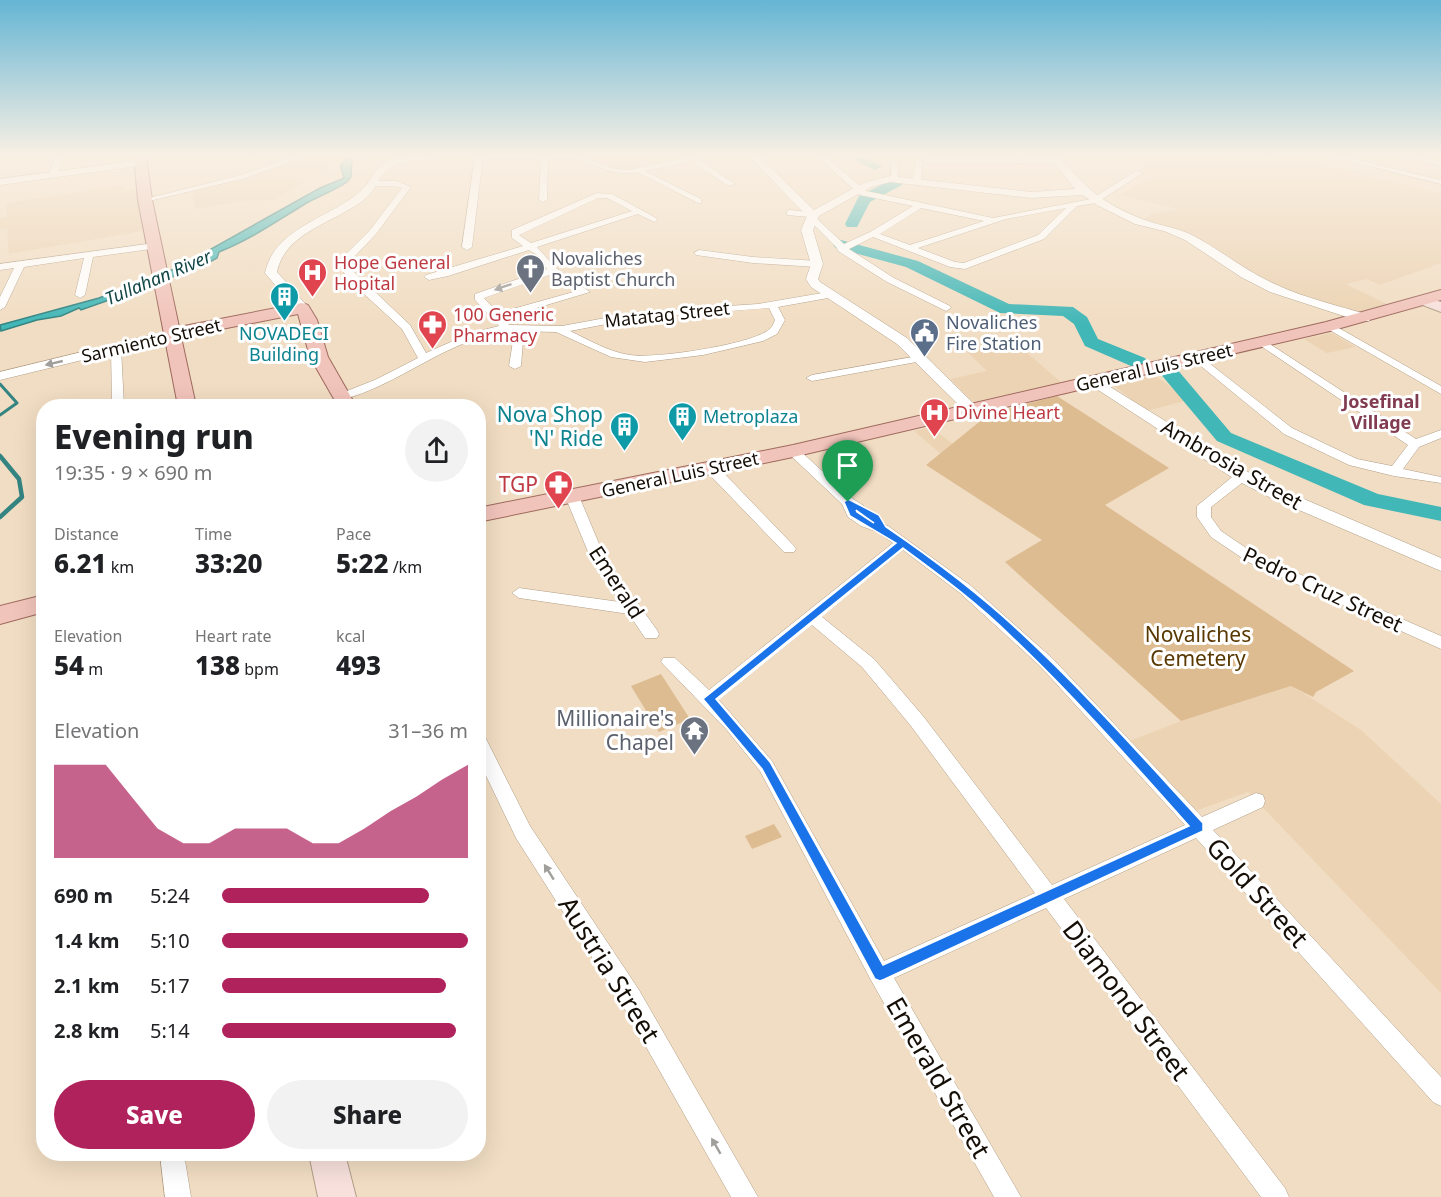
<!DOCTYPE html>
<meta charset="utf-8">
<style>
body{margin:0;font-family:"Noto Sans",sans-serif;background:#f2f2f2;color:#202124;height:100vh;display:flex;flex-direction:column;font-size:22px;white-space:nowrap}
*{box-sizing:border-box;margin:0}
p{font-size:20px;color:#757577}
.icon{flex:none;width:33px;height:33px;fill:none;stroke:currentColor;stroke-width:2;stroke-linecap:round;stroke-linejoin:round}
.map{position:relative;flex:1;overflow:hidden}
.drawer{position:absolute;left:36px;top:399px;width:450px;height:762px;display:flex;flex-direction:column;background:#fff;border-radius:24px;box-shadow:0 6px 24px #0002}
.drawer>*{flex:none}
.pin{position:absolute;display:grid;place-items:center;width:51px;height:51px;color:#fff;margin:-62px -26px;border-radius:50% 50% 50% 0;rotate:-45deg;box-shadow:0 0 6px #0007}
.pin .icon{rotate:45deg}
.round{display:grid;place-items:center;flex:none;width:63px;height:63px;border-radius:32px;background:#f2f2f2}
.overview{display:flex;align-items:center;justify-content:space-between;height:102px;padding:0 18px}
h1{font-size:33px;font-weight:800;line-height:45px}
.metrics{display:grid;grid-template-columns:repeat(3,1fr);gap:9px;height:102px;padding:6px 18px}
.metrics div{display:grid;align-content:center}
.metrics b{font-size:26px;font-weight:800}
.metrics small{font-size:16px;font-weight:400}
.metrics p{font-size:16px}
.chart{height:168px;padding:12px 18px}
.chart p{display:flex;justify-content:space-between}
.chart svg{width:100%;height:108px;margin-top:6px;fill:#af225c;opacity:.7}
.primary-button{display:flex;gap:12px;margin-top:auto;padding:12px 18px}
.primary-button a{flex:1;height:69px;border-radius:36px;background:#af225c;color:#fff;font-size:24px;font-weight:800;line-height:69px;text-align:center}
.primary-button a+a{background:#f2f2f2;color:#202124}
ul{padding:0 18px;list-style:none;font-size:20px}
li{display:grid;grid-template-columns:96px 72px 1fr;align-items:center;height:45px}
li i{height:15px;border-radius:8px;background:#af225c}
.map>svg:first-child{display:block}
</style>
<div class="map">
<svg width="1441" height="1197" viewBox="0 0 1441 1197">
<rect width="100%" height="100%" fill="#f1ddc3"/>
<!-- built -->
<path fill="#ecd3b3" d="M 305,156 L 349,156 L 303,180 L 304,182 L 273,200 L 240,201 L 195,209 L 192,192 L 268,171 Z
M 563,156 L 645,156 L 661,165 L 634,171 L 614,169 L 591,159 Z
M 1130,156 L 1284,160 L 1282,156 L 1299,156 L 1298,159 L 1441,194 L 1441,265 L 1438,264 L 1380,285 L 1366,279 L 1346,284 L 1389,305 L 1358,314 L 1293,295 L 1206,248 L 1141,221 L 1151,214 L 1178,209 L 1120,195 L 1151,177 Z
M 124,185 L 123,191 L 139,189 L 142,231 L 9,254 L 7,229 L 0,230 L 0,218 L 7,217 L 6,203 Z
M 1332,333 L 1355,347 L 1327,353 L 1304,339 Z
M 1010,338 L 1062,383 L 973,402 L 951,379 L 987,371 L 962,347 Z
M 1154,375 L 1189,400 L 1146,411 L 1112,384 Z
M 931,427 L 954,445 L 941,454 L 914,431 Z
M 1292,686 L 1361,730 L 1441,804 L 1441,993 L 1248,792 L 1195,811 L 1130,741 L 1181,721 Z"/>
<!-- green -->
<path fill="#ddbc92" d="M 1057,396 L 1169,468 L 1105,505 L 1354,671 L 1316,692 L 1313,697 L 1291,686 L 1181,721 L 1005,562 L 1042,540 L 926,465 L 989,414 Z
M 661,674 L 690,719 L 659,732 L 631,686 Z
M 774,824 L 782,837 L 752,849 L 745,836 Z"/>
<!-- water -->
<path fill="#42b7b7" stroke="#348482" stroke-width="1.5" d="M 349,156 L 362,156 L 352,159 L 351,177 L 347,182 C 334,191 319,196 305,204 C 277,221 250,240 219,252 L 217,258 L 208,263 L 136,291 L 115,296 L 115,298 L 81,310 L 79,308 L 61,316 L 37,320 L 1,331 L 0,325 L 99,298 L 179,267 L 320,188 L 342,179 L 344,177 L 340,166 Z"/>
<g fill="none" stroke-linecap="round" stroke-linejoin="round">
<!-- stream-far1 -->
<path stroke="#348482" stroke-width="3" d="M 0,384 L 17,403 L 0,415"/>
<!-- stream -->
<path stroke="#348482" stroke-width="4.5" d="M 0,456 L 19,479 L 22,497 L 0,517"/>
<!-- river -->
<path fill="#42b7b7" fill-rule="evenodd" d="M 846,156 L 862,156 L 882,166 L 875,170 Z
M 895,175 L 900,176 L 904,182 L 902,185 L 870,202 L 857,227 L 847,227 L 845,224 L 859,196 L 889,181 L 890,176 Z
M 841,240 L 918,261 L 1009,304 L 1073,307 L 1087,317 L 1098,339 L 1145,358 L 1147,362 L 1145,366 L 1131,366 L 1085,346 L 1074,324 L 1063,316 L 1000,313 L 906,267 L 836,248 L 833,245 L 836,242 Z
M 1169,366 L 1176,368 L 1231,433 L 1378,494 L 1441,507 L 1441,521 L 1364,505 L 1217,441 L 1159,372 L 1162,368 Z"/>
<defs>
<path id="minor" d="M 56,156 L 64,156 L 57,174 L 53,176 L 49,174 Z
M 295,156 L 305,156 L 246,178 L 145,202 L 141,200 L 241,175 Z
M 475,156 L 483,156 L 472,247 L 467,250 L 462,247 Z
M 539,156 L 581,156 L 611,168 L 628,170 L 694,156 L 735,184 L 728,186 L 692,161 L 645,171 L 701,199 L 701,203 L 698,203 L 637,172 C 616,177 601,167 582,161 C 571,158 558,159 548,159 L 547,200 L 543,202 L 539,200 L 541,161 Z
M 817,156 L 825,156 L 866,191 L 993,218 L 1091,199 L 1136,171 L 1143,173 L 1096,203 L 1077,206 L 1044,239 L 965,269 L 950,267 L 873,237 L 849,249 L 894,278 L 950,306 L 951,308 L 946,311 L 887,282 L 838,251 L 837,248 L 810,221 L 810,217 L 787,215 L 787,211 L 790,210 L 816,213 L 815,217 L 844,244 L 870,232 L 913,206 L 860,195 ZM 921,208 L 984,221 L 910,245 L 880,234 ZM 1066,208 L 1038,235 L 964,263 L 955,262 L 918,248 L 1006,219 Z
M 1328,156 L 1340,156 L 1441,180 L 1441,184 Z
M 1401,156 L 1413,156 L 1441,162 L 1441,166 Z
M 919,159 L 923,161 L 921,181 L 917,183 L 913,181 L 915,161 Z
M 927,159 L 1059,159 L 1063,161 L 1059,163 L 924,163 L 923,161 Z
M 891,162 L 898,164 L 898,181 L 891,179 Z
M 369,181 L 397,181 L 411,187 L 376,234 L 354,257 L 353,271 L 410,325 L 426,353 L 471,333 L 499,326 L 475,300 L 475,294 L 547,269 L 537,255 L 529,250 L 448,276 L 429,280 L 424,277 L 426,275 L 523,246 L 512,238 L 512,230 L 597,193 L 612,194 L 658,219 L 654,222 L 638,214 L 537,247 L 556,268 L 590,292 L 503,318 L 509,325 L 562,326 L 638,312 L 758,304 L 828,292 L 833,295 L 828,298 L 778,307 L 785,320 L 777,334 L 763,341 L 703,355 L 645,362 L 611,357 L 556,332 L 515,331 L 523,341 L 521,366 L 515,369 L 509,366 L 513,341 L 504,332 C 444,341 400,385 341,400 L 337,399 L 337,395 L 377,379 L 418,358 L 402,329 L 348,279 L 343,271 L 344,256 L 370,230 L 402,188 C 391,184 378,189 368,183 ZM 598,198 L 607,198 L 632,211 L 531,243 L 519,235 ZM 552,274 L 577,291 L 498,313 L 484,298 ZM 769,308 L 775,320 C 773,325 772,328 767,331 C 747,345 655,359 630,355 C 609,352 589,340 570,331 L 638,318 Z
M 155,243 L 158,244 L 158,248 L 93,257 L 85,295 L 80,298 L 75,295 L 84,258 L 24,267 L 5,307 L 0,310 L 0,297 L 14,268 L 0,270 L 0,264 Z
M 699,250 L 753,257 L 817,261 L 822,264 L 817,267 L 753,263 L 696,255 L 694,253 Z
M 1330,323 L 1441,386 L 1441,394 L 1326,328 L 1326,324 Z
M 1262,339 L 1416,439 L 1441,430 L 1441,438 L 1419,447 L 1403,469 L 1441,477 L 1441,483 L 1394,476 L 1349,465 L 1284,434 L 1191,358 L 1196,355 L 1200,356 L 1292,428 L 1357,459 L 1392,466 L 1408,445 L 1258,344 L 1258,340 Z
M 116,345 L 121,348 L 124,406 L 112,406 L 111,348 Z
M 918,356 L 923,359 L 922,361 L 812,381 L 806,378 L 812,375 Z
M 793,447 L 797,448 L 853,499 L 864,506 L 859,512 L 871,520 L 888,526 L 970,585 L 1052,658 L 1202,817 L 1256,793 L 1263,795 L 1265,801 L 1263,807 L 1213,830 L 1441,1077 L 1441,1106 L 1433,1102 L 1196,838 L 1064,899 L 1285,1188 L 1289,1197 L 1261,1197 L 1046,908 L 894,978 L 1021,1197 L 994,1197 L 872,982 L 760,771 L 726,729 L 661,662 L 663,658 L 675,658 L 709,690 L 893,543 L 878,532 L 861,526 L 848,517 L 842,504 L 789,454 L 787,451 L 789,448 ZM 903,550 L 960,593 L 1040,666 L 1185,825 L 1052,885 L 923,716 L 874,659 L 822,617 ZM 812,625 L 862,667 L 911,726 L 1035,893 L 884,961 L 772,761 L 719,700 Z
M 711,464 L 716,465 L 794,546 L 796,549 L 794,552 L 784,552 L 706,471 L 705,468 Z
M 1242,472 L 1248,476 L 1247,479 L 1211,507 L 1211,517 L 1221,531 L 1258,556 L 1441,636 L 1441,649 L 1248,562 L 1211,537 L 1197,517 L 1197,506 L 1237,473 Z
M 572,492 L 579,496 L 605,558 L 657,630 L 659,634 L 657,638 L 645,638 L 629,614 L 519,598 L 512,593 L 519,588 L 620,602 L 591,559 L 565,496 Z
M 478,733 L 484,735 L 530,826 L 639,990 L 758,1197 L 731,1197 L 623,1006 L 516,838 L 478,759 Z
M 160,1154 L 184,1154 L 191,1197 L 165,1197 Z"/>
<path id="tertiary" d="M 406,156 L 436,156 C 425,164 405,159 392,167 C 379,174 377,189 366,198 C 338,222 285,231 277,272 L 309,308 L 302,312 L 297,311 L 265,273 C 274,229 326,219 357,194 C 380,176 368,163 406,156 Z
M 476,156 L 548,156 L 543,159 L 481,159 Z
M 749,156 L 759,156 L 814,210 L 863,183 L 890,176 L 1031,192 L 1075,189 L 1049,156 L 1059,156 C 1085,188 1102,203 1142,219 C 1159,226 1177,227 1194,236 C 1222,251 1247,272 1277,285 C 1305,298 1339,306 1369,315 L 1371,318 L 1369,321 L 1359,321 L 1270,292 L 1241,277 L 1185,240 L 1164,231 L 1135,224 L 1097,205 L 1083,195 L 1031,198 L 890,182 L 871,187 L 819,216 L 813,230 L 823,264 L 818,279 L 820,282 L 907,338 L 980,410 L 977,413 L 967,413 L 897,344 L 811,287 L 806,279 L 811,264 L 801,230 L 807,216 Z
M 141,160 L 145,161 L 145,165 L 0,185 L 0,179 Z
M 172,330 L 179,334 L 177,337 L 0,380 L 0,372 Z
M 1094,377 L 1248,472 L 1283,490 L 1441,558 L 1441,571 L 1271,498 L 1236,480 L 1089,384 L 1087,381 Z"/>
<path id="secondary" d="M 1425,297 L 1441,302 L 1441,312 L 1420,304 L 1418,301 Z
M 309,1154 L 345,1154 L 356,1197 L 318,1197 Z"/>
<path id="primary" d="M 134,156 L 146,156 L 152,200 L 179,327 L 302,303 L 308,305 L 317,320 L 328,357 L 356,406 L 338,406 L 310,357 L 298,314 L 181,337 L 196,406 L 178,406 L 138,200 Z
M 1441,290 L 1441,300 L 1330,331 L 793,457 L 478,522 L 478,508 L 793,445 L 1326,322 Z
M 44,595 L 44,612 L 0,624 L 0,606 Z"/>
</defs>
<!-- minor casing -->
<use href="#minor" stroke="#b19e86" stroke-width="1"/>
<!-- tertiary casing -->
<use href="#tertiary" stroke="#b19e86" stroke-width="1"/>
<!-- secondary casing -->
<use href="#secondary" stroke="#b19e86" stroke-width="2"/>
<!-- primary casing -->
<use href="#primary" stroke="#9e6a5e" stroke-width="2"/>
<!-- minor -->
<use href="#minor" fill="#fff" fill-rule="evenodd"/>
<!-- tertiary -->
<use href="#tertiary" fill="#fff" fill-rule="evenodd"/>
<!-- secondary -->
<use href="#secondary" fill="#f8e1dd" fill-rule="evenodd"/>
<!-- primary -->
<use href="#primary" fill="#f1c4bb" fill-rule="evenodd"/>
</g>
<!-- one-way arrows -->
<defs><path id="oneway-solid" d="M-6-.8H1V-3.2L6.5 0L1 3.2V.8H-6Z" transform="scale(1.5)"/></defs>
<g fill="#a19f9b">
<use href="#oneway-solid" transform="translate(503 287) rotate(161)"/>
<use href="#oneway-solid" transform="translate(54 363) rotate(167)"/>
<use href="#oneway-solid" transform="translate(549 872) rotate(-122)"/>
<use href="#oneway-solid" transform="translate(716 1146) rotate(-120)"/>
</g>
<!-- sky -->
<linearGradient id="sky" x2="0" y2="1"><stop stop-color="#65b5d4"/><stop offset="0.48" stop-color="#f9f0e4"/><stop offset="1" stop-color="#f9f0e4" stop-opacity="0"/></linearGradient>
<rect width="1441" height="323" fill="url(#sky)"/>
<!-- route -->
<path fill="#1a73e8" stroke="#fff" stroke-width="1.5" fill-rule="evenodd" d="M 848,499 L 879,515 L 886,527 C 933,559 978,593 1019,631 C 1084,691 1143,758 1203,823 L 1203,831 L 885,979 L 880,981 L 875,979 L 762,769 L 703,699 L 896,543 L 850,516 L 844,502 ZM 856,510 L 874,523 L 857,512 ZM 903,548 C 941,576 979,604 1013,638 C 1075,697 1132,762 1189,826 L 883,965 L 770,762 L 716,699 Z"/>
<!-- icons -->
<defs>
<symbol id="church-pin" viewBox="-11 -11 22 30"><path d="M0 17L-7.5 6A9.5 9.5 0 1 1 7.5 6Z" fill="#6b7280" stroke="#fff"/><path d="M-1.2-6h2.4v3.5h3.3v2.4h-3.3V6h-2.4V-.1h-3.3v-2.4h3.3Z" fill="#fff"/></symbol>
<symbol id="hospital-pin" viewBox="-11 -11 22 30"><path d="M0 17L-7.5 6A9.5 9.5 0 1 1 7.5 6Z" fill="#e0444e" stroke="#fff"/><path d="M-5-5h3v3.5h4V-5h3V5h-3V1.5h-4V5h-3Z" fill="#fff"/></symbol>
<symbol id="building-pin" viewBox="-11 -11 22 30"><path d="M0 17L-7.5 6A9.5 9.5 0 1 1 7.5 6Z" fill="#0f9aa8" stroke="#fff"/><path d="M-4-6H4V6H1V3H-1V6H-4ZM-2.5-4.3h1.7v1.8h-1.7ZM.8-4.3h1.7v1.8H.8ZM-2.5-1h1.7V.8h-1.7ZM.8-1h1.7V.8H.8Z" fill="#fff"/></symbol>
<symbol id="pharmacy-pin" viewBox="-11 -11 22 30"><path d="M0 17L-7.5 6A9.5 9.5 0 1 1 7.5 6Z" fill="#e0444e" stroke="#fff"/><path d="M-2-6h4v4h4v4h-4v4h-4v-4h-4v-4h4Z" fill="#fff"/></symbol>
<symbol id="civic-pin" viewBox="-11 -11 22 30"><path d="M0 17L-7.5 6A9.5 9.5 0 1 1 7.5 6Z" fill="#5c6f8a" stroke="#fff"/><path d="M-.6-6.5H3V-4.5H.6V-3L4-1V1h2V6H-6V1h2V-1L-.6-3ZM-1.2 2.5V6h2.4V2.5Z" fill="#fff"/></symbol>
<symbol id="temple-pin" viewBox="-11 -11 22 30"><path d="M0 17L-7.5 6A9.5 9.5 0 1 1 7.5 6Z" fill="#6b7280" stroke="#fff"/><path d="M0-6L5-2H3V0L6.5 2.5H4V6H1.5V3h-3V6H-4V2.5H-6.5L-3 0V-2H-5Z" fill="#fff"/></symbol>
</defs>
<g fill-rule="evenodd">
<use href="#church-pin" x="514" y="252" width="33" height="45"/>
<use href="#hospital-pin" x="296" y="256" width="33" height="45"/>
<use href="#building-pin" x="268" y="280" width="33" height="45"/>
<use href="#pharmacy-pin" x="416" y="308" width="33" height="45"/>
<use href="#civic-pin" x="908" y="316" width="33" height="45"/>
<use href="#hospital-pin" x="918" y="396" width="33" height="45"/>
<use href="#building-pin" x="666" y="400" width="33" height="45"/>
<use href="#building-pin" x="608" y="410" width="33" height="45"/>
<use href="#pharmacy-pin" x="542" y="468" width="33" height="45"/>
<use href="#temple-pin" x="678" y="714" width="33" height="45"/>
</g>
<g text-anchor="middle" dominant-baseline="central" stroke-width="6" stroke-linejoin="round" paint-order="stroke">
<!-- far-worship labels -->
<g font-size="18" fill="#5b616d" stroke="#fff" text-anchor="start">
<text x="551" y="258">Novaliches<tspan x="551" dy="21">Baptist Church</tspan></text>
</g>
<!-- far-health labels -->
<g font-size="18" fill="#be3a42" stroke="#fff" text-anchor="start">
<text x="334" y="262">Hope General<tspan x="334" dy="21">Hopital</tspan></text>
<text x="453" y="314">100 Generic<tspan x="453" dy="21">Pharmacy</tspan></text>
<text x="955" y="412">Divine Heart</text>
</g>
<!-- far-water labels -->
<g font-size="18" font-style="italic" fill="#114546" stroke="#fff">
<text transform="translate(158 277) rotate(-23)">Tullahan River</text>
</g>
<!-- far-street labels -->
<g font-size="18" fill="#150e06" stroke="#fff">
<text transform="translate(667 314) rotate(-6)">Matatag Street</text>
<text transform="translate(151 340) rotate(-13)">Sarmiento Street</text>
<text transform="translate(1154 367) rotate(-13)">General Luis Street</text>
<text transform="translate(680 474) rotate(-12)">General Luis Street</text>
</g>
<!-- far-service labels -->
<g font-size="18" fill="#4e5e75" stroke="#fff" text-anchor="start">
<text x="946" y="322">Novaliches<tspan x="946" dy="21">Fire Station</tspan></text>
</g>
<!-- far-culture labels -->
<g font-size="18" fill="#0d838f" stroke="#fff">
<text x="284" y="333">NOVADECI<tspan x="284" dy="21">Building</tspan></text>
<text x="703" y="416" text-anchor="start">Metroplaza</text>
</g>
<!-- far-neighbourhood labels -->
<g font-size="18" font-weight="bold" fill="#823c52" stroke="#fff">
<text x="1381" y="401">Josefinal<tspan x="1381" dy="21">Village</tspan></text>
</g>
<!-- culture labels -->
<g font-size="21" fill="#0d838f" stroke="#fff" text-anchor="end">
<text x="603" y="414">Nova Shop<tspan x="603" dy="24">'N' Ride</tspan></text>
</g>
<!-- street labels -->
<g font-size="21" fill="#150e06" stroke="#fff">
<text transform="translate(1232 464) rotate(30)">Ambrosia Street</text>
<text transform="translate(617 582) rotate(57)">Emerald</text>
<text transform="translate(1323 589) rotate(25)">Pedro Cruz Street</text>
</g>
<!-- health labels -->
<g font-size="21" fill="#be3a42" stroke="#fff" text-anchor="end">
<text x="538" y="484">TGP</text>
</g>
<!-- park labels -->
<g font-size="21" fill="#583800" stroke="#fff">
<text x="1198" y="634">Novaliches<tspan x="1198" dy="24">Cemetery</tspan></text>
</g>
<!-- worship labels -->
<g font-size="21" fill="#5b616d" stroke="#fff" text-anchor="end">
<text x="674" y="718">Millionaire's<tspan x="674" dy="24">Chapel</tspan></text>
</g>
<!-- near-street labels -->
<g font-size="26" fill="#150e06" stroke="#fff">
<text transform="translate(1258 892) rotate(48)">Gold Street</text>
<text transform="translate(610 969) rotate(58)">Austria Street</text>
<text transform="translate(1127 1000) rotate(53)">Diamond Street</text>
<text transform="translate(939 1077) rotate(60)">Emerald Street</text>
</g>
</g>
</svg>
<div class="pin" style="left:848px;top:502px;background:#1e9e55"><svg class="icon" aria-label="arrive" viewBox="0 0 24 24"><path d="M6 21V4h12l-3 4 3 4H6"/></svg></div>
<section class="drawer">
<div class="overview"><div><h1>Evening run</h1><p>19:35 · 9 × 690 m</p></div><a class="round"><svg class="icon" aria-label="share" viewBox="0 0 24 24"><path d="M12 15V3M7 8l5-5 5 5M5 13v7h14v-7"/></svg></a></div>
<div class="metrics">
<div><p>Distance</p><b>6.21<small> km</small></b></div>
<div><p>Time</p><b>33:20</b></div>
<div><p>Pace</p><b>5:22<small> /km</small></b></div>
</div>
<div class="metrics">
<div><p>Elevation</p><b>54<small> m</small></b></div>
<div><p>Heart rate</p><b>138<small> bpm</small></b></div>
<div><p>kcal</p><b>493</b></div>
</div>
<div class="chart"><p><span>Elevation</span>31–36 m</p>
<svg viewBox="0 0 160 44" preserveAspectRatio="none"><path d="M0 44V6L10 6L20 6L30 19L40 32L50 38L60 38L70 32L80 32L90 32L100 38L110 38L120 32L130 25L140 19L150 12L160 6V44z"/></svg>
</div>
<ul>
<li><b>690 m</b>5:24<i style="width:84%"></i></li>
<li><b>1.4 km</b>5:10<i style="width:100%"></i></li>
<li><b>2.1 km</b>5:17<i style="width:91%"></i></li>
<li><b>2.8 km</b>5:14<i style="width:95%"></i></li>
</ul>
<div class="primary-button"><a>Save</a><a>Share</a></div>
</section>
</div>
